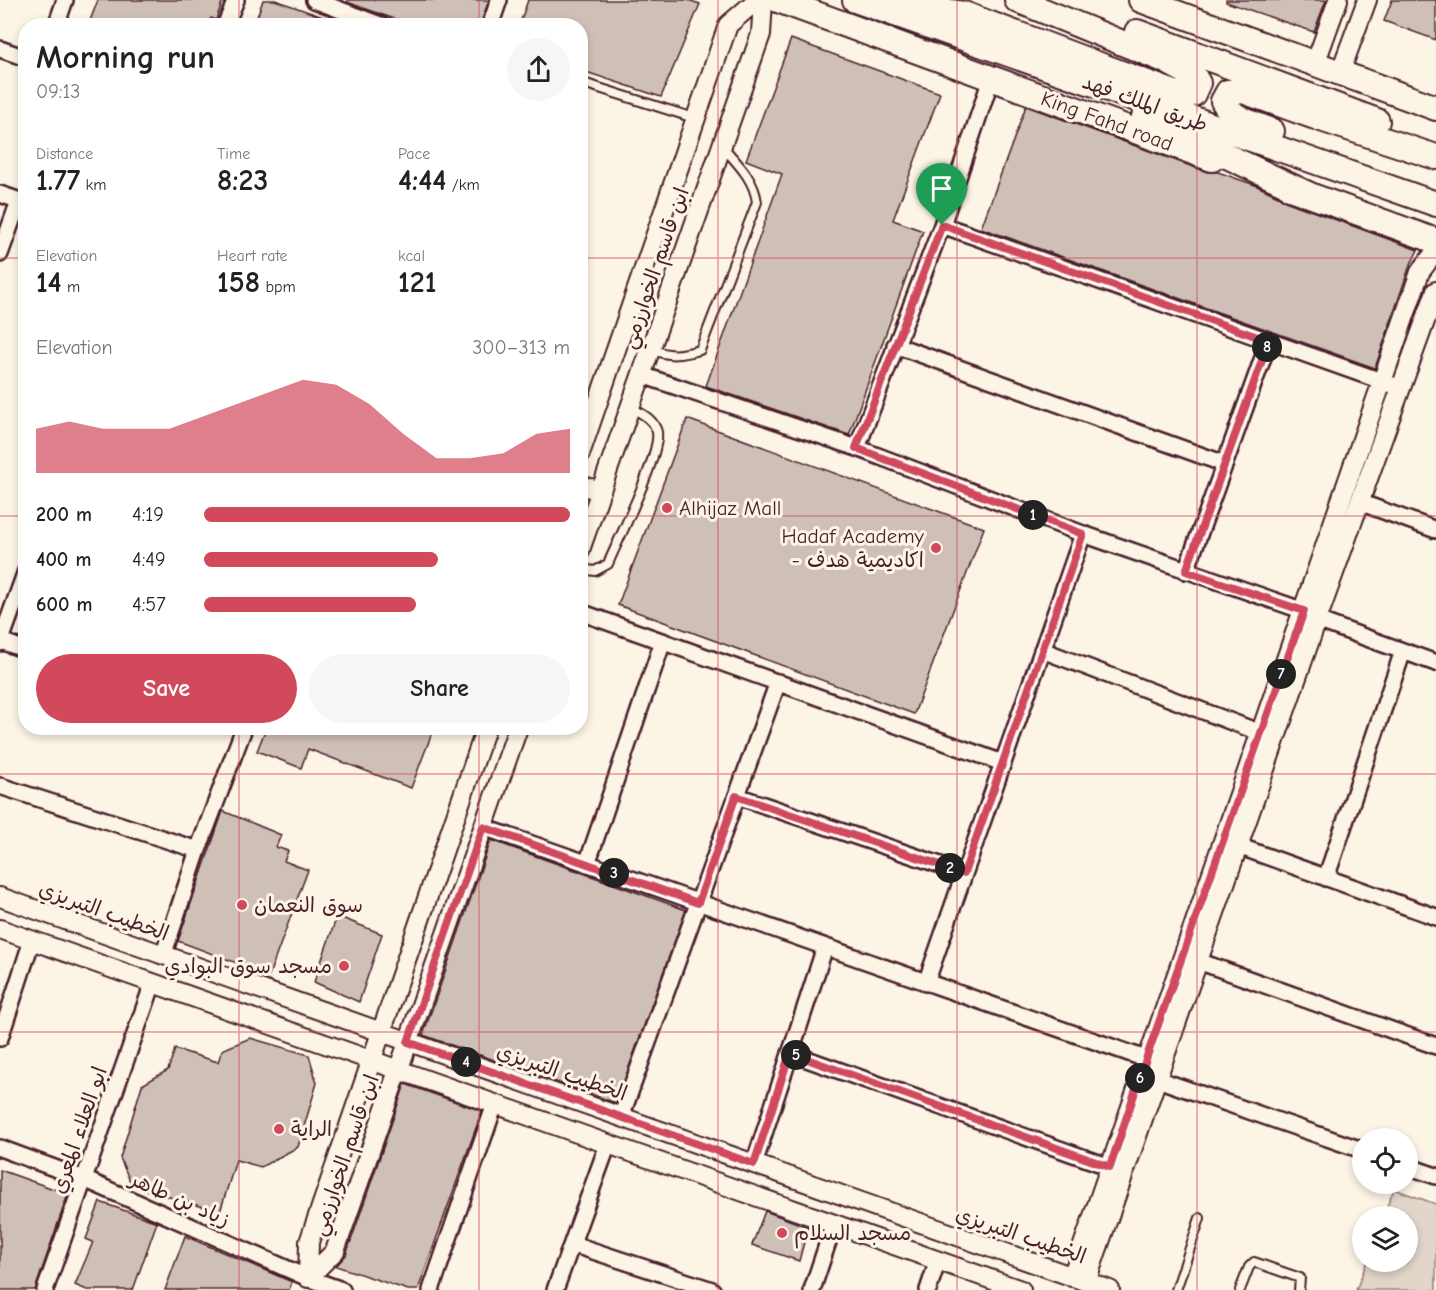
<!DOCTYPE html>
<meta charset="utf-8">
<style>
body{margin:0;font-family:"Comic Neue","Playpen Sans Arabic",sans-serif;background:#f6f6f6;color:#222;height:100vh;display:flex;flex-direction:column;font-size:22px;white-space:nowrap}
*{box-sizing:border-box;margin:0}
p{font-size:20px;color:#767676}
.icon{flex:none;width:33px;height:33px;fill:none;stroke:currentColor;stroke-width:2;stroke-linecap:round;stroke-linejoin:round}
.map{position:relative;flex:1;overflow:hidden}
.sheet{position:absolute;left:18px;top:18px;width:570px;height:717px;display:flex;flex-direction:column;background:#fff;border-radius:24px;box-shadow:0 3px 9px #0003}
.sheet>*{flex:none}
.tools{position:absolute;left:1352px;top:1128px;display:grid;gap:12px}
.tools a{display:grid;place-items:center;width:66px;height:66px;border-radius:50%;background:#fff;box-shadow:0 3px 9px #0003;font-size:30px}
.pin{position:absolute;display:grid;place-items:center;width:51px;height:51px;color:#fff;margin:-62px -26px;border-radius:50% 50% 50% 0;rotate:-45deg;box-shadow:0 0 6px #0007}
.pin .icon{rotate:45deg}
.km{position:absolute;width:30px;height:30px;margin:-15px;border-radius:50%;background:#222;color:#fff;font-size:16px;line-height:30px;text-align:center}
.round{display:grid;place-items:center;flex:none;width:63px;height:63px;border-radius:32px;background:#f6f6f6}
.headline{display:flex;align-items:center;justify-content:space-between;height:102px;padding:0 18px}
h1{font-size:33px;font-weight:700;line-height:45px}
.stats{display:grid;grid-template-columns:repeat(3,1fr);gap:9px;height:102px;padding:6px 18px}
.stats div{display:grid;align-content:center}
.stats b{font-size:30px;font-weight:700}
.stats small{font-size:16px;font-weight:400}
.stats p{font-size:16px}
.chart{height:168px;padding:12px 18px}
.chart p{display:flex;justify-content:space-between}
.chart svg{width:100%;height:108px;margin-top:6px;fill:#d1495b;opacity:.7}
.button{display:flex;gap:12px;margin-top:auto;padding:12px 18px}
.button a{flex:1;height:69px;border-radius:36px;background:#d1495b;color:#fff;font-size:24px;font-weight:700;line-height:69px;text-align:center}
.button a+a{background:#f6f6f6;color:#222}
ul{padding:0 18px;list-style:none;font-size:20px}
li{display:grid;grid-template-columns:96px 72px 1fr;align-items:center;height:45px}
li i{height:15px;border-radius:8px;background:#d1495b}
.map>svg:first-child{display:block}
</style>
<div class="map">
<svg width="1436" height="1290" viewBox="0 0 1436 1290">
<rect width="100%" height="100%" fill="#fcf5e5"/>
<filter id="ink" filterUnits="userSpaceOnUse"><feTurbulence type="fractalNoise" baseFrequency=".0167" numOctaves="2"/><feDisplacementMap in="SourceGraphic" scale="12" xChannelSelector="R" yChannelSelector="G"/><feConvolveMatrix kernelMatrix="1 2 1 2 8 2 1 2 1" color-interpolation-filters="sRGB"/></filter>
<g filter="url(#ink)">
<!-- green -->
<path fill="#e2d5ca" stroke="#967a7a" stroke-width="1.5" d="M 1394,1189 L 1436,1204 L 1436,1290 L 1356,1290 L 1367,1262 L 1407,1262 L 1407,1216 L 1383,1216 Z"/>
<!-- building -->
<path fill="#cfc0b7" stroke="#4a1f2b" stroke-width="1.5" d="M 98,0 L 223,0 L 216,20 L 211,18 L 208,26 L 88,26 Z
M 263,0 L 275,0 L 343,24 L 343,26 L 254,26 Z
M 348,0 L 489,0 L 480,26 L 414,26 L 347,2 Z
M 528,0 L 688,0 L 700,4 L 661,97 L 580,70 L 580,26 L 519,26 Z
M 1226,0 L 1326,0 L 1314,32 L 1226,2 Z
M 1392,0 L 1436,0 L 1436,40 L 1384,21 Z
M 791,39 L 940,93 L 893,220 L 923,231 L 849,435 L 706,386 L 782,174 L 746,160 Z
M 1026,106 L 1207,172 L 1218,172 L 1255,185 L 1278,196 L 1285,201 L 1418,250 L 1409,268 L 1375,368 L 981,228 Z
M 687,419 L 984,528 L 914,714 L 618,605 Z
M 266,728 L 434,728 L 411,788 L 308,749 L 301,768 L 257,751 Z
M 223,811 L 281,835 L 276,847 L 288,851 L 284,861 L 308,870 L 269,975 L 178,941 Z
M 491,840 L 686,910 L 616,1103 L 423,1035 Z
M 337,916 L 382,934 L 359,1002 L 314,982 Z
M 250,1038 L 309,1055 L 317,1083 L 298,1147 L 261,1167 L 236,1160 L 220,1212 L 132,1186 L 120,1158 L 142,1085 L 168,1070 L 175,1049 L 218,1062 L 222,1050 Z
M 405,1084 L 482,1111 L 418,1290 L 408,1290 L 336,1266 L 346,1255 Z
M 0,1170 L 68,1194 L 35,1290 L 0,1290 Z
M 100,1202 L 157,1222 L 133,1290 L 87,1290 L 75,1285 L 93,1242 L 86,1239 Z
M 765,1211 L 808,1227 L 799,1261 L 752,1245 Z
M 185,1236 L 292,1282 L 289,1290 L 165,1290 Z"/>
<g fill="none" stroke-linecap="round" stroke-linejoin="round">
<defs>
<path id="service" d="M 580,82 L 694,118
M 651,349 C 669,357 681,355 700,350 L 757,202 C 754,179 738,164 723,147
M 580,569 L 595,571 L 608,564 C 618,540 661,454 657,432 C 654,419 641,413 630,407
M 1176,1290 L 1200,1218
M 1240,1290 L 1249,1267 L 1254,1262 L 1300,1278 L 1299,1290"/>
<path id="minor" d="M 314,0 L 383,26
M 56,26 L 65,0
M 225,26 L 236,0
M 490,26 L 499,0
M 0,49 L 26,58
M 0,194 L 26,203
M 942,225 L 1401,388
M 0,254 L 19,201
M 895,345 L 1225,464
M 642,375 L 857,448 L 1083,534 L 1304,611
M 857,448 L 942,225 L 991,79
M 1359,502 L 1436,530
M 1186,571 L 1269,341
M 580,612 L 1003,763
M 1317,620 L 1436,663
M 1,641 L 26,650
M 0,643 L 26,571
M 1042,650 L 1261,733
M 0,786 L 198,850
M 737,796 L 964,873
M 483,827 L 1146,1059
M 1238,846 L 1436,917
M 587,864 L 663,641
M 1326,878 L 1403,651
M 163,956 L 198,850 L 244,728
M 1198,961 L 1436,1046
M 926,983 L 1083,534
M 0,1038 L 32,940
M 790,1053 L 1110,1167
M 1157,1079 L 1362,1150
M 621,1117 L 778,682
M 0,1148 L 84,1179 L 308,1278 L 342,1290
M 754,1164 L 825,947
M 1407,1166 L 1436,1176
M 572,1244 L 712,1290
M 45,1290 L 153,983
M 431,1290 L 495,1104
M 555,1290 L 608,1144
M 812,1290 L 834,1224
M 928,1290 L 938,1260"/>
<path id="tertiary" d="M 1315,64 L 1338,0
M 1340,73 L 1367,0
M 580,454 L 728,25 L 757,0
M 580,485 L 601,491
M 580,550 L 761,34 L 763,0
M 486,728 L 309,1242 L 308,1278 L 335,1251 L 518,728
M 0,897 L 1110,1290
M 0,929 L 1021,1290
M 1072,1277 L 1420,272 L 1436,251
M 1086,1282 L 1317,620 L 1436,291"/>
<path id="primary" d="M 778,0 L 1212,159
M 1141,0 L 1436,108
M 1290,188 L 1436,241"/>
<path id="trunk" d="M 855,0 L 1436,204
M 896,3 L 964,14 L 1174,93 L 1193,94 L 1198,83 L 1194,76 L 1164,60 L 1017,0
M 1137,32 L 1377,121
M 1144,117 L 1310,195
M 1272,131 C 1253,123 1233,120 1223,101 L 1228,92 L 1243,91 L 1318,118 L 1436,157"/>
</defs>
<!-- service casing -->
<use href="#service" stroke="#4a1f2b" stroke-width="12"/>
<!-- minor casing -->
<use href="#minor" stroke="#4a1f2b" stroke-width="20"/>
<!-- tertiary casing -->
<use href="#tertiary" stroke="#4a1f2b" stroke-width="22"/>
<!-- primary casing -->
<use href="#primary" stroke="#4a1f2b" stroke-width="28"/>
<!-- trunk casing -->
<use href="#trunk" stroke="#4a1f2b" stroke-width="28"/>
<!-- service -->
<use href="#service" stroke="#fcf5e5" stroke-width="8"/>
<!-- minor -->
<use href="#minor" stroke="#fcf5e5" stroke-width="15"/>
<!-- tertiary -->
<use href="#tertiary" stroke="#fcf5e5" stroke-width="18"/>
<!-- primary -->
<use href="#primary" stroke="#fcf5e5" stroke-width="24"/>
<!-- trunk -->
<use href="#trunk" stroke="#fcf5e5" stroke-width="24"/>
</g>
</g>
<g fill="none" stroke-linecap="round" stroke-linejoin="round" filter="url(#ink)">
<defs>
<path id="route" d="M 942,225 L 1269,341 L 1186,571 L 1304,611 L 1146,1059 L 1110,1167 L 790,1053 L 754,1164 L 408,1042 L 483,827 L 698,903 L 736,796 L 964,873 L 1083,534 L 856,448 Z"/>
</defs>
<!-- route casing -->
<use href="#route" stroke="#fff" stroke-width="12"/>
<!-- route -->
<use href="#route" stroke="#d1495b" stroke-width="8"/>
</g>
<!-- grid -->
<path fill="none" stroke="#d1495b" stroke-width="1.5" stroke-opacity="0.55" d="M 239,0 L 239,26M 479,0 L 479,26M 718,0 L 718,1290M 957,0 L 957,1290M 1197,0 L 1197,1290M 0,258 L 26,258M 580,258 L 1436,258M 0,516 L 26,516M 580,516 L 1436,516M 239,728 L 239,1290M 479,728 L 479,1290M 0,774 L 1436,774M 0,1032 L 1436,1032"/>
<!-- markers -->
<g fill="#d1495b" stroke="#fcf5e5" stroke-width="2">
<circle cx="667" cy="508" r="6"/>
<circle cx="936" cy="548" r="6"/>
<circle cx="242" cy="905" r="6"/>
<circle cx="344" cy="966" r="6"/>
<circle cx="279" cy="1129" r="6"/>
<circle cx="782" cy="1233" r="6"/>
</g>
<g text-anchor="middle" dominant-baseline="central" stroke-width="6" stroke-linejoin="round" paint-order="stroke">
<!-- street labels -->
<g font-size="21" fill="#4a1f2b" stroke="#fcf5e5">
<text transform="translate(1145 103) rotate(20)">طريق الملك فهد</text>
<text transform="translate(1107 121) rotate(20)">King Fahd road</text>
<text transform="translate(655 268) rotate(-71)">ابن قاسم الخوارزمي</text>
<text transform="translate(104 911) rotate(20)">الخطيب التبريزي</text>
<text transform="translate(562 1072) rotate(19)">الخطيب التبريزي</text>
<text transform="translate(79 1130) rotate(-71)">ابو العلاء المعري</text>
<text transform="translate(345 1155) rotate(-71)">ابن قاسم الخوارزمي</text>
<text transform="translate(180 1199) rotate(24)">زياد بن طاهر</text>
<text transform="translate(1021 1235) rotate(19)">الخطيب التبريزي</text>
</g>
<!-- poi labels -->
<g font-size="21" fill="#4a1f2b" stroke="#fcf5e5" text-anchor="start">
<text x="679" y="508">Alhijaz Mall</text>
<text x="924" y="536" text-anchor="end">Hadaf Academy<tspan x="924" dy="24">- اكاديمية هدف</tspan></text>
<text x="254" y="905">سوق النعمان</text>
<text x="332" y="966" text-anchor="end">مسجد سوق البوادي</text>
<text x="291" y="1129">الراية</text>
<text x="794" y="1233">مسجد السلام</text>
</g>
</g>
</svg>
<div class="tools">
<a><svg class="icon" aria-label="locate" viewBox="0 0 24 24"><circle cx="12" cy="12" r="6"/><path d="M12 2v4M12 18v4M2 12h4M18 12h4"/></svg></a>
<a><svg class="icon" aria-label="layers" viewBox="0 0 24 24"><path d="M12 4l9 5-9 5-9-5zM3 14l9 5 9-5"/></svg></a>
</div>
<div class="pin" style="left:942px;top:225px;background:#1e9e55"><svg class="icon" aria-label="arrive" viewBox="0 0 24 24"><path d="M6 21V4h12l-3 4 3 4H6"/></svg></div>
<b class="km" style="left:1033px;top:515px">1</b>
<b class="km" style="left:950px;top:868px">2</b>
<b class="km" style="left:614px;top:873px">3</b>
<b class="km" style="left:466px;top:1062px">4</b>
<b class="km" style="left:796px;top:1055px">5</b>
<b class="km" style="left:1140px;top:1078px">6</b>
<b class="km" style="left:1281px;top:674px">7</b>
<b class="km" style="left:1267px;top:347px">8</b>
<section class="sheet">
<div class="headline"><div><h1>Morning run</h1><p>09:13</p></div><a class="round"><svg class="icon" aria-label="share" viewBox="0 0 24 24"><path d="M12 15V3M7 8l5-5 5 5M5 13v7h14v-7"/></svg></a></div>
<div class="stats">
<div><p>Distance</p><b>1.77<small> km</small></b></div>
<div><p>Time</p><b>8:23</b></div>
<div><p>Pace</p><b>4:44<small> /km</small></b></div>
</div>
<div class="stats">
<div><p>Elevation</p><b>14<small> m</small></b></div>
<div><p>Heart rate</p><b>158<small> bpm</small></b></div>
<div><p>kcal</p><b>121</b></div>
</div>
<div class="chart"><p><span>Elevation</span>300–313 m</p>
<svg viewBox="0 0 160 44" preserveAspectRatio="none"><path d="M0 44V26L10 23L20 26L30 26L40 26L50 21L60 16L70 11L80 6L90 8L100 16L110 28L120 38L130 38L140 36L150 28L160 26V44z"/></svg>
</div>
<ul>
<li><b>200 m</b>4:19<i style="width:100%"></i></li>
<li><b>400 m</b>4:49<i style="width:64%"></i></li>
<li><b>600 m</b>4:57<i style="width:58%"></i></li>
</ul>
<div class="button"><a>Save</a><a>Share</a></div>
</section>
</div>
